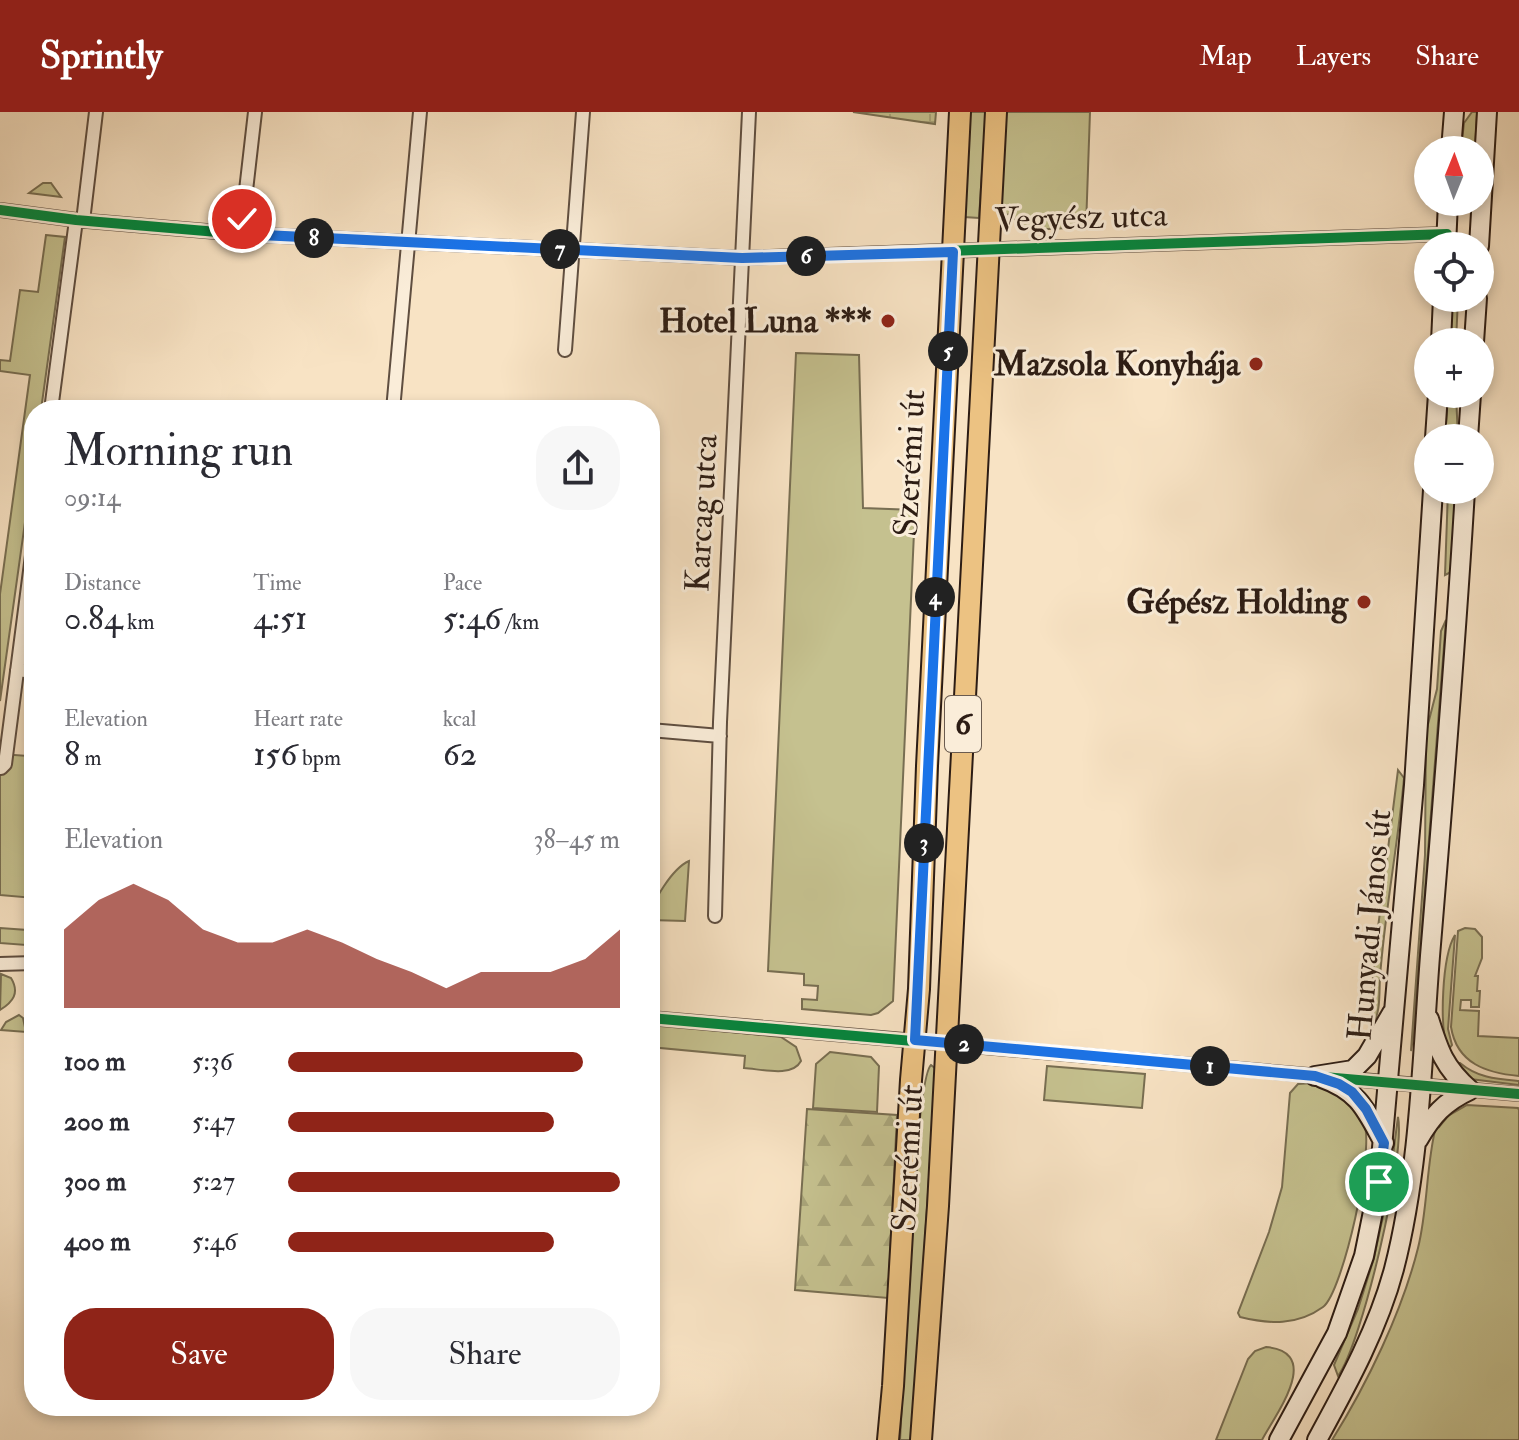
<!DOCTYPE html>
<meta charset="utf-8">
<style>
body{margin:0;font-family:"IM FELL Double Pica",serif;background:#f7f7f7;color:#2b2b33;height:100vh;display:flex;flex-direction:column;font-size:30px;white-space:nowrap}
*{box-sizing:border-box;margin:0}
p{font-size:26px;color:#7c7c81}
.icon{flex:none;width:44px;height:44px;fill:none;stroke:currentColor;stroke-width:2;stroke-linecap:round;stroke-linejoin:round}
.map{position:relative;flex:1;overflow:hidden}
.details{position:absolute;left:24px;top:288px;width:636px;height:1016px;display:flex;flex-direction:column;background:#fff;border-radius:32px;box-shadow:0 4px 12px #0003}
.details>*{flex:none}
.needle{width:52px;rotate:1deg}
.controls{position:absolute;left:1414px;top:24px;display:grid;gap:16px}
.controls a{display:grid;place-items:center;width:80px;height:80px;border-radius:50%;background:#fff;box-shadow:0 4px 12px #0003;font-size:40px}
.pin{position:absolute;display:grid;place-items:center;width:68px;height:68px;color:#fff;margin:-34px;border:4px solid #fff;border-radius:50%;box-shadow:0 2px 8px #0007}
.km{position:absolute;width:40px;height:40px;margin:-20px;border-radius:50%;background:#222;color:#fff;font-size:22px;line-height:40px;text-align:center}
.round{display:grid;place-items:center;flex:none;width:84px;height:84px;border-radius:32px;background:#f7f7f7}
.headline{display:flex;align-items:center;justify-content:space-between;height:136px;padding:0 40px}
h1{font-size:44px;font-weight:600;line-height:60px}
.figures{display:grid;grid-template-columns:repeat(3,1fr);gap:12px;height:136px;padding:8px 40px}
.figures div{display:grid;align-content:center}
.figures b{font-size:34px;font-weight:600}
.figures small{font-size:22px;font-weight:400}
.figures p{font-size:22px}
.chart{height:224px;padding:16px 40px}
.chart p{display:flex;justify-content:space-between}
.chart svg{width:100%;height:144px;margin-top:8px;fill:#8f2418;opacity:.7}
.button{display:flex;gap:16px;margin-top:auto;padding:16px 40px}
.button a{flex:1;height:92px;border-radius:32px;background:#8f2418;color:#fff;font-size:32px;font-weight:600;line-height:92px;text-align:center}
.button a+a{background:#f7f7f7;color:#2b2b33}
ul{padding:0 40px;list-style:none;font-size:26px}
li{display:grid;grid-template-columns:128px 96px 1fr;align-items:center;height:60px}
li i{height:20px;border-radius:10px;background:#8f2418}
header{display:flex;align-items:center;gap:48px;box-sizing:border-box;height:112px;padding:0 40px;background:#8f2418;color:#fff}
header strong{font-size:38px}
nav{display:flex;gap:44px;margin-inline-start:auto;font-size:28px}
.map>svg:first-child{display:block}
</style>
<header>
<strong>Sprintly</strong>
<nav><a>Map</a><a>Layers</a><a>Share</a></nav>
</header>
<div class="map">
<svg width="1519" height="1328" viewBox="0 0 1519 1328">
<defs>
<pattern id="forest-firs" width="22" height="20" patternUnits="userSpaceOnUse" patternTransform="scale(2)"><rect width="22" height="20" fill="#c5c18f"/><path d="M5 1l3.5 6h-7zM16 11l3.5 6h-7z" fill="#a9a57a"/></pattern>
<pattern id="wetland-marsh" width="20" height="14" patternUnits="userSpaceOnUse" patternTransform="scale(2)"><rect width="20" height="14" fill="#c5c18f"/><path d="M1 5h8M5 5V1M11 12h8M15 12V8" fill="none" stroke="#a9a57a"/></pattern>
</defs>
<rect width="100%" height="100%" fill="#f8e3c4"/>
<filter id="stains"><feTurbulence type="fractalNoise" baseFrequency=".0025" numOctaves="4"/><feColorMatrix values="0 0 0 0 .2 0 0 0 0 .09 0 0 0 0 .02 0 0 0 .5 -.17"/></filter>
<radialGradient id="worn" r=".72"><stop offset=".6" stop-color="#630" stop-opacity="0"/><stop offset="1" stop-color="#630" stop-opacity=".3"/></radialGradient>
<!-- green -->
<path fill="#c5c18f" stroke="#786e52" stroke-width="2" d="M 970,0 L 986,0 L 979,106 L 964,105 Z
M 1005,0 L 1090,0 L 1086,115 L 1030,118 L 1024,116 L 1010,102 L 1002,104 L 1000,95 Z
M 1472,0 L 1477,0 L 1475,38 L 1461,38 L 1464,11 Z
M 43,71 L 51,71 L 61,85 L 29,81 Z
M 46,123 L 65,125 L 41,298 L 34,298 L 34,346 L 0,589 L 0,482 L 30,263 L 0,259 L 0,248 L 10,249 L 20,178 L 38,180 Z
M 1453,186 L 1458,186 L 1456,230 L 1450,230 Z
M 796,241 L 859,243 L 863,396 L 915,398 L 893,889 L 878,901 L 871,903 L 802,897 L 802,887 L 817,888 L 818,874 L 804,873 L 804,862 L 768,859 Z
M 1448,282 L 1456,282 L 1458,326 L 1445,326 Z
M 1448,378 L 1456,378 L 1451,460 L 1445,463 Z
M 1446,508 L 1414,920 L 1411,939 L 1425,743 L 1426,620 L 1437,577 L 1441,519 Z
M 29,630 L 34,630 L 34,786 L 0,783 L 0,642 L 28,644 Z
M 1398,658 L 1404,666 C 1398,733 1385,798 1380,865 C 1379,880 1381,902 1372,913 L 1370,902 L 1375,839 Z
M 689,749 L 685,809 L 650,808 C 650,791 673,756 689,749 Z
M 0,816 L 27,818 L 26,833 L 0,831 Z
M 1465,816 L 1475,817 L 1482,825 L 1482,846 L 1475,864 L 1478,864 L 1477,879 L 1480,879 L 1479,895 L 1471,895 L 1471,888 L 1461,888 L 1460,898 L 1479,899 L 1478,924 L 1519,926 L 1519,964 C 1487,961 1457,952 1451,915 L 1458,819 Z
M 1455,823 L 1448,917 L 1452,933 L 1448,938 C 1439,915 1442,844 1455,823 Z
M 1,862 L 11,866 C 20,881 13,890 0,898 Z
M 19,903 L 23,906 L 26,920 L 1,918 L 6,910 Z
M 650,912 L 781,925 L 796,935 L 801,949 C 792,966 761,957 744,956 L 745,944 L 650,935 Z
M 830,940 L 871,945 L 879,954 L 877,1000 L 813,996 L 816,952 Z
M 1452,951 L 1460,951 C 1478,966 1496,967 1519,969 L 1519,973 L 1470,967 Z
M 931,953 L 936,957 L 912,1328 L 900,1328 C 903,1282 914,968 931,953 Z
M 1047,954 L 1145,962 L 1142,996 L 1044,988 Z
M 1314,971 C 1339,981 1352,986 1364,1012 C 1375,1035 1343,1180 1323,1195 C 1297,1214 1269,1212 1240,1205 L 1238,1201 L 1269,1120 L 1282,1075 L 1290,981 L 1298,972 Z
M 1467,993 L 1518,996 L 1519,998 L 1519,1328 L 1332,1328 C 1367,1272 1402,1200 1418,1136 C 1428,1096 1426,1053 1436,1014 L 1439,1015 L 1448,1004 Z
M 1398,1005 C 1406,1043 1362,1232 1338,1264 L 1334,1253 L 1358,1197 L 1374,1146 L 1388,1081 Z
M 1266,1235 C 1324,1240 1275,1303 1262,1328 L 1216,1328 L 1248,1247 L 1255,1239 Z"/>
<!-- forest -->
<path fill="url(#forest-firs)" stroke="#786e52" stroke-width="2" d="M 807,997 L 897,1003 L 888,1186 L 795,1178 Z"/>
<!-- wetland -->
<path fill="url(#wetland-marsh)" stroke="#786e52" stroke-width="2" d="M 853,0 L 936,0 L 935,12 Z"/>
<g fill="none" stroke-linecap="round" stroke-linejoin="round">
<defs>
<path id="minor" d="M 0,98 L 76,108 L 241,122 L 742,146 L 1447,122
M 83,109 L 96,0
M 241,122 L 255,0
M 565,238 L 583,0
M 51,298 L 76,108
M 393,298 L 420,0
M 17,558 L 34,560
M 650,618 L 720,624
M 1,656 L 5,652 L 34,428
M 715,804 L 720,610 L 749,0
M 0,852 L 34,851
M 650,906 L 1320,964
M 1339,966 L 1519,982"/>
<path id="secondary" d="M 1451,38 L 1454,0
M 1446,134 L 1448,90
M 1479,134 L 1487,0
M 1441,230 L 1443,186
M 1474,230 L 1477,186
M 1435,326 L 1438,282
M 1468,326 L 1471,282
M 1315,964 L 1353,958 L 1367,944 L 1392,901
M 1322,966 C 1359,979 1366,998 1384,1031
M 1418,1028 C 1432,1004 1444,990 1470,978 C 1444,955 1439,939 1429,907
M 1279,1328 L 1337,1221 L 1364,1144 L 1379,1070 L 1414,673 L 1433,378
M 1317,1328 C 1347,1273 1378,1217 1394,1157 C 1420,1056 1422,947 1430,844 C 1443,689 1456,533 1465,378"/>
<path id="primary" d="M 888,1328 L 893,1274 L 911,968 L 919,877 L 927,654 L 960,0
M 921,1328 L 938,1094 L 996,0"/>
</defs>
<!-- minor casing -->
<use href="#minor" stroke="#5f4e40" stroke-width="16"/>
<!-- secondary casing -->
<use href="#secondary" stroke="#2c1c14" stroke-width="22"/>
<!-- primary casing -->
<use href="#primary" stroke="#2c1c14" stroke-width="24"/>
<!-- minor -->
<use href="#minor" stroke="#faedd9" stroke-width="12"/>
<!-- secondary -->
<use href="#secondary" stroke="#faedd9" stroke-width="18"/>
<!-- primary -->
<use href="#primary" stroke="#ecc282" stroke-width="20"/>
<defs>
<path id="cycleway" d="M 0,98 L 76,108 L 241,122 L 742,146 L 1447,122
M 650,906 L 1519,982"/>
</defs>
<!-- cycleway casing -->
<use href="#cycleway" stroke="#faedd9" stroke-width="15"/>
<!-- cycleway -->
<use href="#cycleway" stroke="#00873e" stroke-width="10"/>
</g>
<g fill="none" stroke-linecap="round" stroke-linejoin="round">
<defs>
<path id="route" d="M 242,107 L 241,122 L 742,146 L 953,140 L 915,928 L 1315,964 L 1339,972 L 1352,980 L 1366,997 L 1384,1031 L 1379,1070"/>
</defs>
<!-- route casing -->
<use href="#route" stroke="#fff" stroke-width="16"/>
<!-- route -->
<use href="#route" stroke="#1a73e8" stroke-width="10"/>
</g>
<!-- markers -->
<g fill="#8f2418" stroke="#faedd9" stroke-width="3">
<circle cx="888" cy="209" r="8"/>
<circle cx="1256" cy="252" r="8"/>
<circle cx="1364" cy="490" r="8"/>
</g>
<g text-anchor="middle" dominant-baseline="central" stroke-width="6" stroke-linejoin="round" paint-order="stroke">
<!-- shield labels -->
<rect fill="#faedd9" stroke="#6a5b4f" stroke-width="2" x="945" y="584" width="36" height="56" rx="6"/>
<g font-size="32" font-weight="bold" fill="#2c1c14">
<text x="963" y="612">6</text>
</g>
<!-- street labels -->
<g font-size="34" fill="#2c1c14" stroke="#faedd9">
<text transform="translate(1081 106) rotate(-2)">Vegyész utca</text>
<text transform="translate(910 351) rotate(-87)">Szerémi út</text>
<text transform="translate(702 401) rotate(-87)">Karcag utca</text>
<text transform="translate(1370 813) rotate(-85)">Hunyadi János út</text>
<text transform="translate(908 1046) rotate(-87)">Szerémi út</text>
</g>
<!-- poi labels -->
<g font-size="34" font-weight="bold" fill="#2c1c14" stroke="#faedd9" text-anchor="end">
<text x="872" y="209">Hotel Luna ***</text>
<text x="1240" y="252">Mazsola Konyhája</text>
<text x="1348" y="490">Gépész Holding</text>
</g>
</g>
<rect width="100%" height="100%" filter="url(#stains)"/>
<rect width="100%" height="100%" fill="url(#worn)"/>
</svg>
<div class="controls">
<a><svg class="needle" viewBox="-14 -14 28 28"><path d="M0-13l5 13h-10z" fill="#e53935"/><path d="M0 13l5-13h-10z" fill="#7c7c81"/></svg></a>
<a><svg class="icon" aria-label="locate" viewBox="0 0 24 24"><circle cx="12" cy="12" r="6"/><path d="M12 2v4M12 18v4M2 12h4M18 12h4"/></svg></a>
<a>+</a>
<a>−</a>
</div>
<div class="pin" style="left:1379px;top:1070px;background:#1e9e55"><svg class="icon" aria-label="arrive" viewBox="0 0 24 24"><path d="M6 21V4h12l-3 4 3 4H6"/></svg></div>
<div class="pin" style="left:242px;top:107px;background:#d93025"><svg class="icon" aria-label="check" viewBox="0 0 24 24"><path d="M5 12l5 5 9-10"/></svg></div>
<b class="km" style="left:1210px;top:954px">1</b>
<b class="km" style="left:964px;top:932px">2</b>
<b class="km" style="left:924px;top:731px">3</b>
<b class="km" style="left:935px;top:485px">4</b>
<b class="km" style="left:948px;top:239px">5</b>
<b class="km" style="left:806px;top:144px">6</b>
<b class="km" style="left:560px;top:137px">7</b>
<b class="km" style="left:314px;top:126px">8</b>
<section class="details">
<div class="headline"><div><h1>Morning run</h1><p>09:14</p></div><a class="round"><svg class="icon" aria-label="share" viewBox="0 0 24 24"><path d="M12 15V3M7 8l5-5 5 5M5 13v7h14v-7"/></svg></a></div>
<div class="figures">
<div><p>Distance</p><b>0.84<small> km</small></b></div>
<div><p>Time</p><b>4:51</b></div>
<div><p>Pace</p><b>5:46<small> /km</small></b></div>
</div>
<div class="figures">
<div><p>Elevation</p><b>8<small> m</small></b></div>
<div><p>Heart rate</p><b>156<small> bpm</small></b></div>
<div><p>kcal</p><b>62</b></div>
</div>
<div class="chart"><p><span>Elevation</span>38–45 m</p>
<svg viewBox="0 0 160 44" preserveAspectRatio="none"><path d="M0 44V20L10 11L20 6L30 11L40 20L50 24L60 24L70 20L80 24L90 29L100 33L110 38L120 33L130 33L140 33L150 29L160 20V44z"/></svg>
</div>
<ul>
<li><b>100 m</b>5:36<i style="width:89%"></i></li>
<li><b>200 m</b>5:47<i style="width:80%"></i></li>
<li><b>300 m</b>5:27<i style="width:100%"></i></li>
<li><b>400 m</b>5:46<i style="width:80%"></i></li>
</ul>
<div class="button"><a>Save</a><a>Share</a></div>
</section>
</div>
